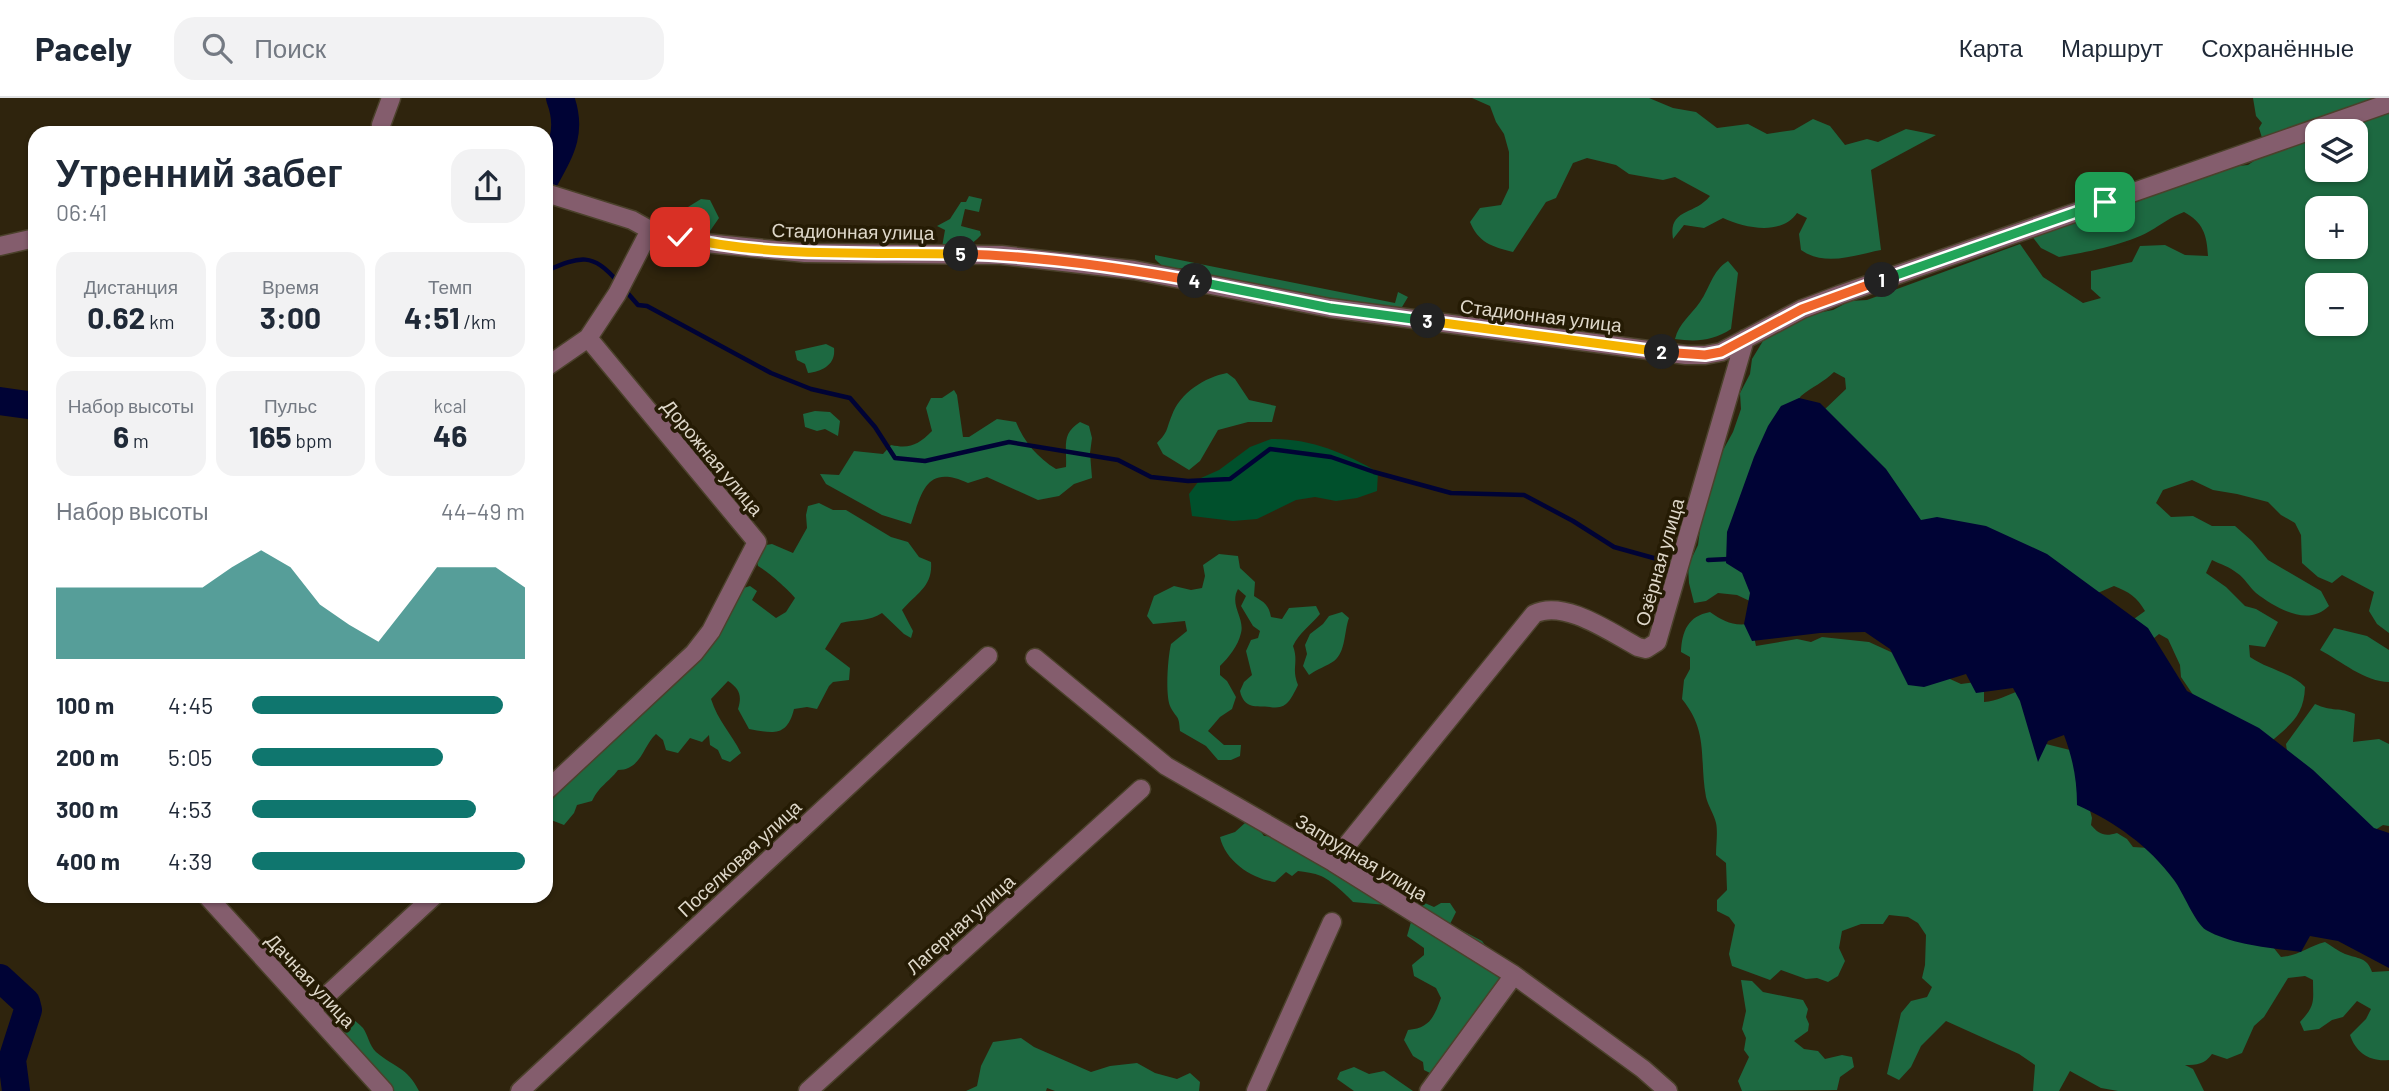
<!DOCTYPE html>
<html lang="ru">
<meta charset="utf-8">
<style>
body{margin:0;font-family:Barlow,sans-serif;background:#f2f2f3;color:#1f2937;height:100vh;display:flex;flex-direction:column;font-size:26px;white-space:nowrap}
*{box-sizing:border-box;margin:0}
p{font-size:23px;color:#747a83}
.icon{flex:none;width:38px;height:38px;fill:none;stroke:currentColor;stroke-width:2;stroke-linecap:round;stroke-linejoin:round}
.map{position:relative;flex:1;overflow:hidden}
.panel{position:absolute;left:28px;top:28px;width:525px;height:777px;display:flex;flex-direction:column;background:#fff;border-radius:21px;box-shadow:0 2px 5px #0004}
.panel>*{flex:none}
.tools{position:absolute;left:2305px;top:21px;display:grid;gap:14px}
.tools a{display:grid;place-items:center;width:63px;height:63px;border-radius:14px;background:#fff;box-shadow:0 2px 5px #0004;font-size:35px}
.pin{position:absolute;display:grid;place-items:center;width:60px;height:60px;color:#fff;margin:-30px;border-radius:14px;box-shadow:0 4px 10px #0006}
.km{position:absolute;width:35px;height:35px;margin:-18px;border-radius:50%;background:#222;color:#fff;font-size:19px;line-height:35px;text-align:center}
.round{display:grid;place-items:center;flex:none;width:74px;height:74px;border-radius:21px;background:#f2f2f3}
.summary{display:flex;align-items:center;justify-content:space-between;height:119px;padding:0 28px}
h1{font-size:38px;font-weight:700;line-height:52px}
.stats{display:grid;grid-template-columns:repeat(3,1fr);gap:10px;height:119px;padding:7px 28px}
.stats div{display:grid;align-content:center;border-radius:18px;background:#f2f2f3;text-align:center}
.stats b{font-size:30px;font-weight:700}
.stats small{font-size:19px;font-weight:400}
.stats p{font-size:19px}
.chart{height:196px;padding:14px 28px}
.chart p{display:flex;justify-content:space-between}
.chart svg{width:100%;height:126px;margin-top:7px;fill:#0f766e;opacity:.7}
ul{padding:0 28px;list-style:none;font-size:23px}
li{display:grid;grid-template-columns:112px 84px 1fr;align-items:center;height:52px}
li i{height:18px;border-radius:9px;background:#0f766e}
header{display:flex;align-items:center;gap:42px;box-sizing:border-box;height:98px;padding:0 35px;background:#fff;border-bottom:2px solid #e0e1e3}
header strong{font-size:33px}
nav{display:flex;gap:38px;margin-inline-start:auto;font-size:24px}
.search{width:490px;height:63px;background:#f2f2f3;display:flex;align-items:center;gap:18px;box-sizing:border-box;padding:0 24px;border-radius:21px;color:#747a83;font-size:26px}
.map>svg:first-child{display:block}
</style>
<header>
<strong>Pacely</strong>
<div class="search"><svg class="icon" aria-label="search" viewBox="0 0 24 24"><circle cx="10" cy="10" r="6"/><path d="M15 15l6 6"/></svg>Поиск</div>
<nav><a>Карта</a><a>Маршрут</a><a>Сохранённые</a></nav>
</header>
<div class="map">
<svg width="2389" height="993" viewBox="0 0 2389 993">
<rect width="100%" height="100%" fill="#2f240d"/>
<!-- green -->
<path fill="#00502c" d="M 1271,341 C 1309,340 1345,355 1378,374 L 1377,393 L 1357,400 L 1336,403 L 1315,399 L 1296,402 L 1257,421 L 1233,423 L 1192,418 L 1189,396 L 1201,380 L 1219,372 L 1250,349 Z"/>
<!-- forest -->
<path fill="#1d6941" fill-rule="evenodd" d="M 1472,0 L 1649,0 L 1673,10 L 1696,14 L 1717,30 L 1748,26 L 1767,36 L 1794,32 L 1813,21 L 1830,28 L 1845,47 L 1867,41 L 1878,44 L 1906,31 L 1936,37 L 1871,72 L 1881,152 C 1855,157 1825,169 1801,152 L 1799,136 L 1807,120 L 1797,115 C 1781,138 1745,130 1723,120 L 1704,130 L 1684,127 L 1673,141 C 1668,110 1694,118 1710,98 L 1675,79 L 1663,82 L 1629,76 L 1616,67 L 1587,60 L 1573,65 L 1556,100 L 1546,104 L 1513,154 C 1492,149 1478,144 1470,124 L 1480,110 L 1501,107 L 1509,90 L 1509,54 L 1504,36 L 1496,24 L 1490,8 Z
M 2253,0 L 2388,0 L 2263,43 L 2259,30 L 2262,25 L 2256,18 Z
M 2389,11 L 2389,535 L 2377,526 L 2369,513 L 2374,494 L 2342,477 L 2332,485 L 2318,479 L 2302,465 L 2301,437 L 2295,425 L 2281,417 L 2268,404 L 2237,396 L 2213,392 L 2192,382 L 2163,392 L 2156,405 L 2171,419 L 2193,418 L 2212,428 L 2235,428 L 2252,443 L 2268,462 L 2321,493 L 2329,508 C 2308,529 2277,511 2256,495 C 2249,489 2245,480 2237,475 C 2230,469 2220,466 2212,462 L 2206,475 L 2226,489 L 2245,508 L 2256,511 L 2278,524 L 2265,549 L 2249,547 L 2250,559 C 2267,571 2290,574 2305,589 C 2304,618 2290,627 2269,645 L 2202,610 L 2181,579 L 2180,567 L 2168,541 L 2159,536 L 2148,545 L 2127,526 L 2145,513 C 2137,499 2129,494 2114,488 L 2093,497 L 1933,437 L 1823,313 L 1846,291 L 1845,280 L 1834,274 C 1824,284 1812,289 1801,298 C 1795,305 1790,314 1785,322 L 1754,505 L 1737,497 L 1718,495 L 1706,503 L 1694,505 L 1689,485 L 1688,468 L 1698,447 L 1701,424 L 1716,365 L 1733,334 L 1741,311 L 1740,295 L 1750,276 L 1752,261 L 1763,243 L 1806,217 L 1833,212 L 1850,203 L 1867,202 L 2020,146 L 2043,179 L 2083,205 L 2101,200 L 2091,191 L 2091,173 L 2132,164 L 2140,148 L 2165,147 L 2185,157 L 2208,158 C 2207,137 2203,124 2184,114 C 2171,119 2162,126 2150,133 C 2125,147 2087,154 2059,159 L 2041,150 L 2031,137 L 2184,79 L 2207,78 L 2228,69 L 2248,67 L 2270,52 L 2317,34 L 2317,72 L 2356,72 L 2356,33 L 2319,33 ZM 2317,110 L 2356,110 L 2356,149 L 2317,149 ZM 2317,187 L 2356,187 L 2356,226 L 2317,226 Z
M 969,98 L 982,101 L 979,114 L 965,111 L 961,128 L 980,133 L 981,137 C 965,155 952,150 930,149 L 927,146 L 942,149 L 945,132 L 937,128 L 950,121 L 961,104 L 966,104 Z
M 701,101 L 710,102 L 719,120 L 710,133 L 700,135 L 693,130 L 688,109 Z
M 1155,157 L 1395,205 L 1398,194 L 1408,199 L 1402,209 L 1391,211 L 1356,208 L 1342,203 L 1323,202 L 1312,196 L 1283,195 L 1275,190 L 1266,191 L 1180,170 C 1168,171 1163,170 1155,161 Z
M 1728,163 L 1738,175 L 1731,231 C 1713,243 1696,244 1675,241 C 1679,225 1691,217 1700,204 C 1710,190 1712,173 1728,163 Z
M 826,246 L 834,250 C 836,267 822,273 808,275 L 805,266 L 797,262 L 795,253 Z
M 1227,275 L 1235,281 L 1249,302 L 1276,308 L 1272,324 L 1248,324 L 1218,332 L 1200,363 L 1189,372 L 1163,356 L 1157,345 C 1169,333 1166,331 1172,317 C 1180,295 1205,279 1227,275 Z
M 954,292 L 957,297 L 963,339 L 969,339 L 997,321 L 1016,324 C 1024,344 1038,360 1056,371 L 1066,369 C 1067,348 1061,336 1080,324 L 1089,328 L 1092,340 L 1090,355 L 1092,380 L 1074,386 L 1059,398 L 1038,402 L 987,379 L 968,385 C 926,366 922,394 911,426 L 882,417 L 826,386 L 820,376 L 839,377 L 854,353 L 883,356 L 891,347 C 910,351 918,347 932,333 L 926,310 L 931,300 L 942,300 Z
M 815,313 L 830,314 L 840,323 L 838,338 L 825,331 L 817,333 L 805,329 L 803,316 Z
M 819,405 L 833,412 L 846,412 L 891,439 L 908,444 L 919,459 L 931,464 C 933,488 917,495 902,512 L 913,533 L 911,540 L 904,536 L 882,515 C 869,524 856,521 841,525 L 825,551 L 850,570 L 849,582 L 833,584 L 829,588 L 817,611 L 807,609 L 794,611 C 787,640 772,635 749,631 L 738,611 C 742,598 740,591 728,583 L 711,601 C 718,623 731,635 741,655 L 730,664 L 722,661 L 718,652 L 710,647 L 709,637 L 702,644 L 690,640 L 678,655 L 666,652 L 663,642 L 656,636 C 643,648 641,672 618,672 C 608,685 600,687 592,703 L 577,707 L 574,715 L 564,727 L 546,720 L 546,699 L 645,607 L 656,604 L 737,492 L 750,488 L 757,493 L 752,502 L 776,520 L 786,514 L 795,500 C 789,492 767,473 758,468 L 756,460 L 761,448 L 772,446 L 793,455 L 807,430 L 806,417 L 808,408 Z
M 1219,456 L 1238,458 L 1240,470 L 1255,484 L 1254,498 C 1264,504 1269,507 1271,519 L 1282,521 L 1289,510 L 1316,508 L 1320,516 C 1311,527 1299,535 1293,548 C 1299,565 1291,570 1298,587 C 1295,593 1291,602 1286,606 C 1281,610 1275,610 1270,609 C 1256,608 1244,611 1240,593 L 1244,584 L 1252,577 L 1246,553 L 1251,542 L 1258,540 L 1260,533 L 1253,528 L 1241,508 L 1246,498 L 1238,491 C 1229,507 1245,520 1241,535 C 1238,548 1229,559 1220,568 L 1220,577 L 1227,583 L 1236,599 L 1232,611 L 1220,619 L 1208,633 L 1224,647 L 1241,647 L 1240,658 L 1231,662 L 1218,662 L 1206,648 L 1180,633 C 1179,615 1176,621 1170,608 C 1165,596 1168,558 1171,546 L 1187,533 L 1185,523 L 1153,526 L 1147,518 L 1154,498 L 1174,488 L 1191,492 L 1202,490 L 1205,478 L 1203,467 Z
M 1342,514 L 1349,520 C 1344,533 1346,554 1334,563 C 1327,568 1317,571 1309,577 L 1303,568 L 1307,556 L 1305,547 L 1310,536 L 1323,526 L 1329,518 Z
M 1710,514 C 1723,523 1732,528 1748,526 L 1752,529 L 1756,548 L 1797,541 L 1811,544 L 1822,539 L 1869,544 L 1961,586 L 1976,584 L 1984,590 L 1984,604 C 1997,603 2007,597 2019,593 L 2042,645 L 2074,653 L 2092,720 L 2091,727 C 2099,736 2104,739 2117,735 L 2127,741 L 2133,749 L 2149,750 L 2269,844 L 2281,859 C 2298,858 2309,848 2325,844 C 2332,848 2338,853 2345,856 C 2358,861 2367,859 2372,874 L 2389,873 L 2389,962 C 2370,964 2356,955 2350,937 L 2366,921 L 2371,911 L 2357,903 L 2343,919 L 2332,922 L 2319,931 L 2304,933 L 2300,924 C 2316,907 2313,903 2313,882 L 2305,878 L 2288,880 L 2264,919 L 2254,928 L 2242,955 L 2227,961 L 2212,956 C 2205,966 2197,967 2185,967 L 2193,971 L 2204,993 L 2118,993 L 2101,990 L 2070,973 L 2059,993 L 2033,993 L 2035,967 L 2019,956 L 1946,923 L 1921,948 L 1911,969 L 1899,982 L 1887,976 L 1901,915 L 1911,903 L 1927,899 L 1932,889 L 1922,880 L 1925,867 L 1926,837 L 1918,825 L 1908,819 L 1889,817 L 1883,826 L 1861,826 L 1842,833 L 1839,850 L 1845,863 L 1838,878 L 1828,884 L 1817,880 L 1806,881 L 1781,872 L 1770,882 L 1732,868 L 1729,856 L 1735,827 L 1729,819 L 1717,813 L 1717,802 L 1727,792 L 1726,765 L 1716,757 C 1716,747 1718,734 1716,725 C 1714,716 1708,708 1706,699 C 1699,661 1709,634 1682,601 L 1684,582 L 1690,571 L 1690,559 L 1681,554 C 1682,533 1688,518 1710,514 Z
M 2334,530 L 2367,538 L 2389,552 L 2389,584 C 2365,584 2341,563 2320,552 Z
M 2315,606 C 2332,614 2340,609 2355,616 L 2353,644 L 2379,641 L 2389,646 L 2389,728 L 2383,727 L 2372,734 L 2288,661 L 2286,646 Z
M 1245,725 L 1255,726 L 1264,738 L 1279,739 L 1374,791 L 1395,792 L 1434,809 L 1441,805 L 1450,805 L 1456,814 L 1450,826 L 1482,843 L 1491,855 L 1506,860 L 1515,866 L 1514,877 L 1438,970 L 1430,975 L 1424,972 L 1423,964 L 1413,958 L 1404,942 L 1408,932 C 1430,930 1434,919 1441,900 L 1436,890 L 1414,878 L 1412,867 L 1424,857 L 1424,850 L 1407,838 L 1411,824 L 1386,807 L 1353,804 C 1347,797 1329,781 1321,778 C 1314,775 1305,774 1298,773 L 1292,778 L 1286,774 L 1275,784 C 1252,781 1225,763 1220,739 L 1235,734 Z
M 1741,882 L 1752,883 L 1763,894 L 1803,902 L 1808,911 L 1806,919 L 1809,926 L 1808,933 L 1794,943 L 1804,951 L 1818,953 L 1825,961 L 1842,957 L 1852,959 L 1854,969 L 1840,979 L 1837,992 L 1742,993 L 1738,983 L 1749,959 L 1744,952 L 1746,940 L 1742,931 L 1746,913 Z
M 330,913 C 341,913 355,921 363,930 C 368,937 369,947 376,954 C 395,970 407,969 419,993 L 393,993 L 325,919 Z
M 1021,940 L 1034,949 L 1091,974 L 1110,968 L 1137,965 L 1155,975 L 1177,981 L 1190,975 L 1200,984 L 1199,993 L 1055,993 L 1047,990 L 1046,993 L 966,993 L 977,988 L 981,968 L 993,944 Z
M 1354,969 L 1369,976 L 1384,973 L 1413,993 L 1354,993 L 1337,981 L 1340,974 Z"/>
<!-- water -->
<path fill="#000335" d="M 1799,300 L 1820,305 L 1886,371 L 1921,422 L 1937,419 L 1986,428 L 2047,456 L 2148,530 L 2187,593 L 2259,630 L 2313,672 L 2374,730 L 2389,735 L 2389,870 L 2338,843 L 2310,838 L 2301,854 C 2272,850 2232,847 2206,832 C 2195,825 2183,794 2174,782 C 2149,748 2115,724 2077,707 C 2077,682 2073,661 2064,637 L 2048,643 L 2038,664 L 2020,603 L 2013,590 L 1976,595 L 1966,576 L 1924,589 L 1908,587 L 1890,551 L 1865,534 L 1820,535 L 1752,543 L 1744,526 L 1750,495 L 1742,475 L 1726,465 L 1727,434 L 1754,359 L 1768,328 L 1781,308 Z"/>
<g fill="none" stroke-linecap="round" stroke-linejoin="round">
<!-- stream -->
<path stroke="#000335" stroke-width="4.5" d="M 546,173 C 581,158 592,154 618,184
M 624,191 L 638,207 L 647,208 L 771,275 L 811,291 L 850,300 L 875,329 L 895,360 L 925,363 L 1009,344 L 1118,362 L 1151,379 L 1188,383 L 1230,381 L 1270,351 L 1331,359 L 1374,374 L 1451,395 L 1524,397 L 1573,423 L 1614,449 L 1668,464
M 1708,462 L 1729,461"/>
<!-- river -->
<path stroke="#000335" stroke-width="28" d="M 546,79 C 562,50 572,32 560,0
M 0,303 L 35,308
M 0,880 L 26,904 L 28,912 L 12,962 L 16,993"/>
<defs>
<path id="minor" d="M 381,35 L 381,27 L 391,0
M 546,95 L 632,122 L 650,132 L 705,145 L 805,155 L 1001,157 L 1134,172 L 1330,210 L 1686,257 L 1705,257 L 1721,254 L 1802,211 L 1839,197 L 2389,5
M 0,148 L 35,140
M 546,269 L 588,240 L 617,196 L 650,132
M 1035,560 L 1166,668 L 1333,764 L 1514,877 L 1643,971 L 1668,993
M 546,693 L 694,555 L 711,533 L 757,444 L 588,240
M 1333,764 L 1534,516 C 1564,501 1610,534 1638,549 L 1646,551 L 1657,544 L 1745,241
M 207,798 L 384,993
M 311,912 L 434,798
M 520,993 L 988,558
M 808,993 L 1141,691
M 1256,993 L 1332,824
M 1429,993 L 1514,877"/>
</defs>
<!-- minor casing -->
<use href="#minor" stroke="#4b412b" stroke-width="21"/>
<!-- minor -->
<use href="#minor" stroke="#845d6d" stroke-width="18"/>
</g>
<g fill="none" stroke-linecap="round" stroke-linejoin="round">
<defs>
<path id="split-1" d="M 1882,182 L 2105,104"/>
<path id="split-2" d="M 1662,254 L 1705,257 L 1721,254 L 1802,211 L 1882,182"/>
<path id="split-3" d="M 1428,223 L 1662,254"/>
<path id="split-4" d="M 1195,183 L 1330,210 L 1428,223"/>
<path id="split-5" d="M 961,156 C 1039,158 1118,169 1195,183"/>
<path id="split-6" d="M 680,139 C 772,160 866,154 961,156"/>
</defs>
<!-- split-1 casing -->
<use href="#split-1" stroke="#fff" stroke-width="14"/>
<!-- split-2 casing -->
<use href="#split-2" stroke="#fff" stroke-width="14"/>
<!-- split-3 casing -->
<use href="#split-3" stroke="#fff" stroke-width="14"/>
<!-- split-4 casing -->
<use href="#split-4" stroke="#fff" stroke-width="14"/>
<!-- split-5 casing -->
<use href="#split-5" stroke="#fff" stroke-width="14"/>
<!-- split-6 casing -->
<use href="#split-6" stroke="#fff" stroke-width="14"/>
<!-- split-1 -->
<use href="#split-1" stroke="#22a559" stroke-width="9"/>
<!-- split-2 -->
<use href="#split-2" stroke="#f0652b" stroke-width="9"/>
<!-- split-3 -->
<use href="#split-3" stroke="#f5b400" stroke-width="9"/>
<!-- split-4 -->
<use href="#split-4" stroke="#22a559" stroke-width="9"/>
<!-- split-5 -->
<use href="#split-5" stroke="#f0652b" stroke-width="9"/>
<!-- split-6 -->
<use href="#split-6" stroke="#f5b400" stroke-width="9"/>
</g>
<g text-anchor="middle" dominant-baseline="central" stroke-width="7" stroke-linejoin="round" paint-order="stroke">
<!-- street labels -->
<g font-size="19" fill="#ded7c9" stroke="#251b04">
<text transform="translate(853 133) rotate(1)">Стадионная улица</text>
<text transform="translate(1541 217) rotate(7)">Стадионная улица</text>
<text transform="translate(713 359) rotate(50)">Дорожная улица</text>
<text transform="translate(1659 464) rotate(-74)">Озёрная улица</text>
<text transform="translate(1362 759) rotate(31)">Запрудная улица</text>
<text transform="translate(739 760) rotate(-43)">Поселковая улица</text>
<text transform="translate(960 826) rotate(-42)">Лагерная улица</text>
<text transform="translate(311 882) rotate(47)">Дачная улица</text>
</g>
</g>
</svg>
<div class="tools">
<a><svg class="icon" aria-label="layers" viewBox="0 0 24 24"><path d="M12 4l9 5-9 5-9-5zM3 14l9 5 9-5"/></svg></a>
<a>+</a>
<a>−</a>
</div>
<div class="pin" style="left:2105px;top:104px;background:#1e9e55"><svg class="icon" aria-label="arrive" viewBox="0 0 24 24"><path d="M6 21V4h12l-3 4 3 4H6"/></svg></div>
<div class="pin" style="left:680px;top:139px;background:#d93025"><svg class="icon" aria-label="check" viewBox="0 0 24 24"><path d="M5 12l5 5 9-10"/></svg></div>
<b class="km" style="left:1882px;top:182px">1</b>
<b class="km" style="left:1662px;top:254px">2</b>
<b class="km" style="left:1428px;top:223px">3</b>
<b class="km" style="left:1195px;top:183px">4</b>
<b class="km" style="left:961px;top:156px">5</b>
<section class="panel">
<div class="summary"><div><h1>Утренний забег</h1><p>06:41</p></div><a class="round"><svg class="icon" aria-label="share" viewBox="0 0 24 24"><path d="M12 15V3M7 8l5-5 5 5M5 13v7h14v-7"/></svg></a></div>
<div class="stats">
<div><p>Дистанция</p><b>0.62<small> km</small></b></div>
<div><p>Время</p><b>3:00</b></div>
<div><p>Темп</p><b>4:51<small> /km</small></b></div>
</div>
<div class="stats">
<div><p>Набор высоты</p><b>6<small> m</small></b></div>
<div><p>Пульс</p><b>165<small> bpm</small></b></div>
<div><p>kcal</p><b>46</b></div>
</div>
<div class="chart"><p><span>Набор высоты</span>44–49 m</p>
<svg viewBox="0 0 160 44" preserveAspectRatio="none"><path d="M0 44V19L10 19L20 19L30 19L40 19L50 19L60 12L70 6L80 12L90 25L100 32L110 38L120 25L130 12L140 12L150 12L160 19V44z"/></svg>
</div>
<ul>
<li><b>100 m</b>4:45<i style="width:92%"></i></li>
<li><b>200 m</b>5:05<i style="width:70%"></i></li>
<li><b>300 m</b>4:53<i style="width:82%"></i></li>
<li><b>400 m</b>4:39<i style="width:100%"></i></li>
</ul>
</section>
</div>
